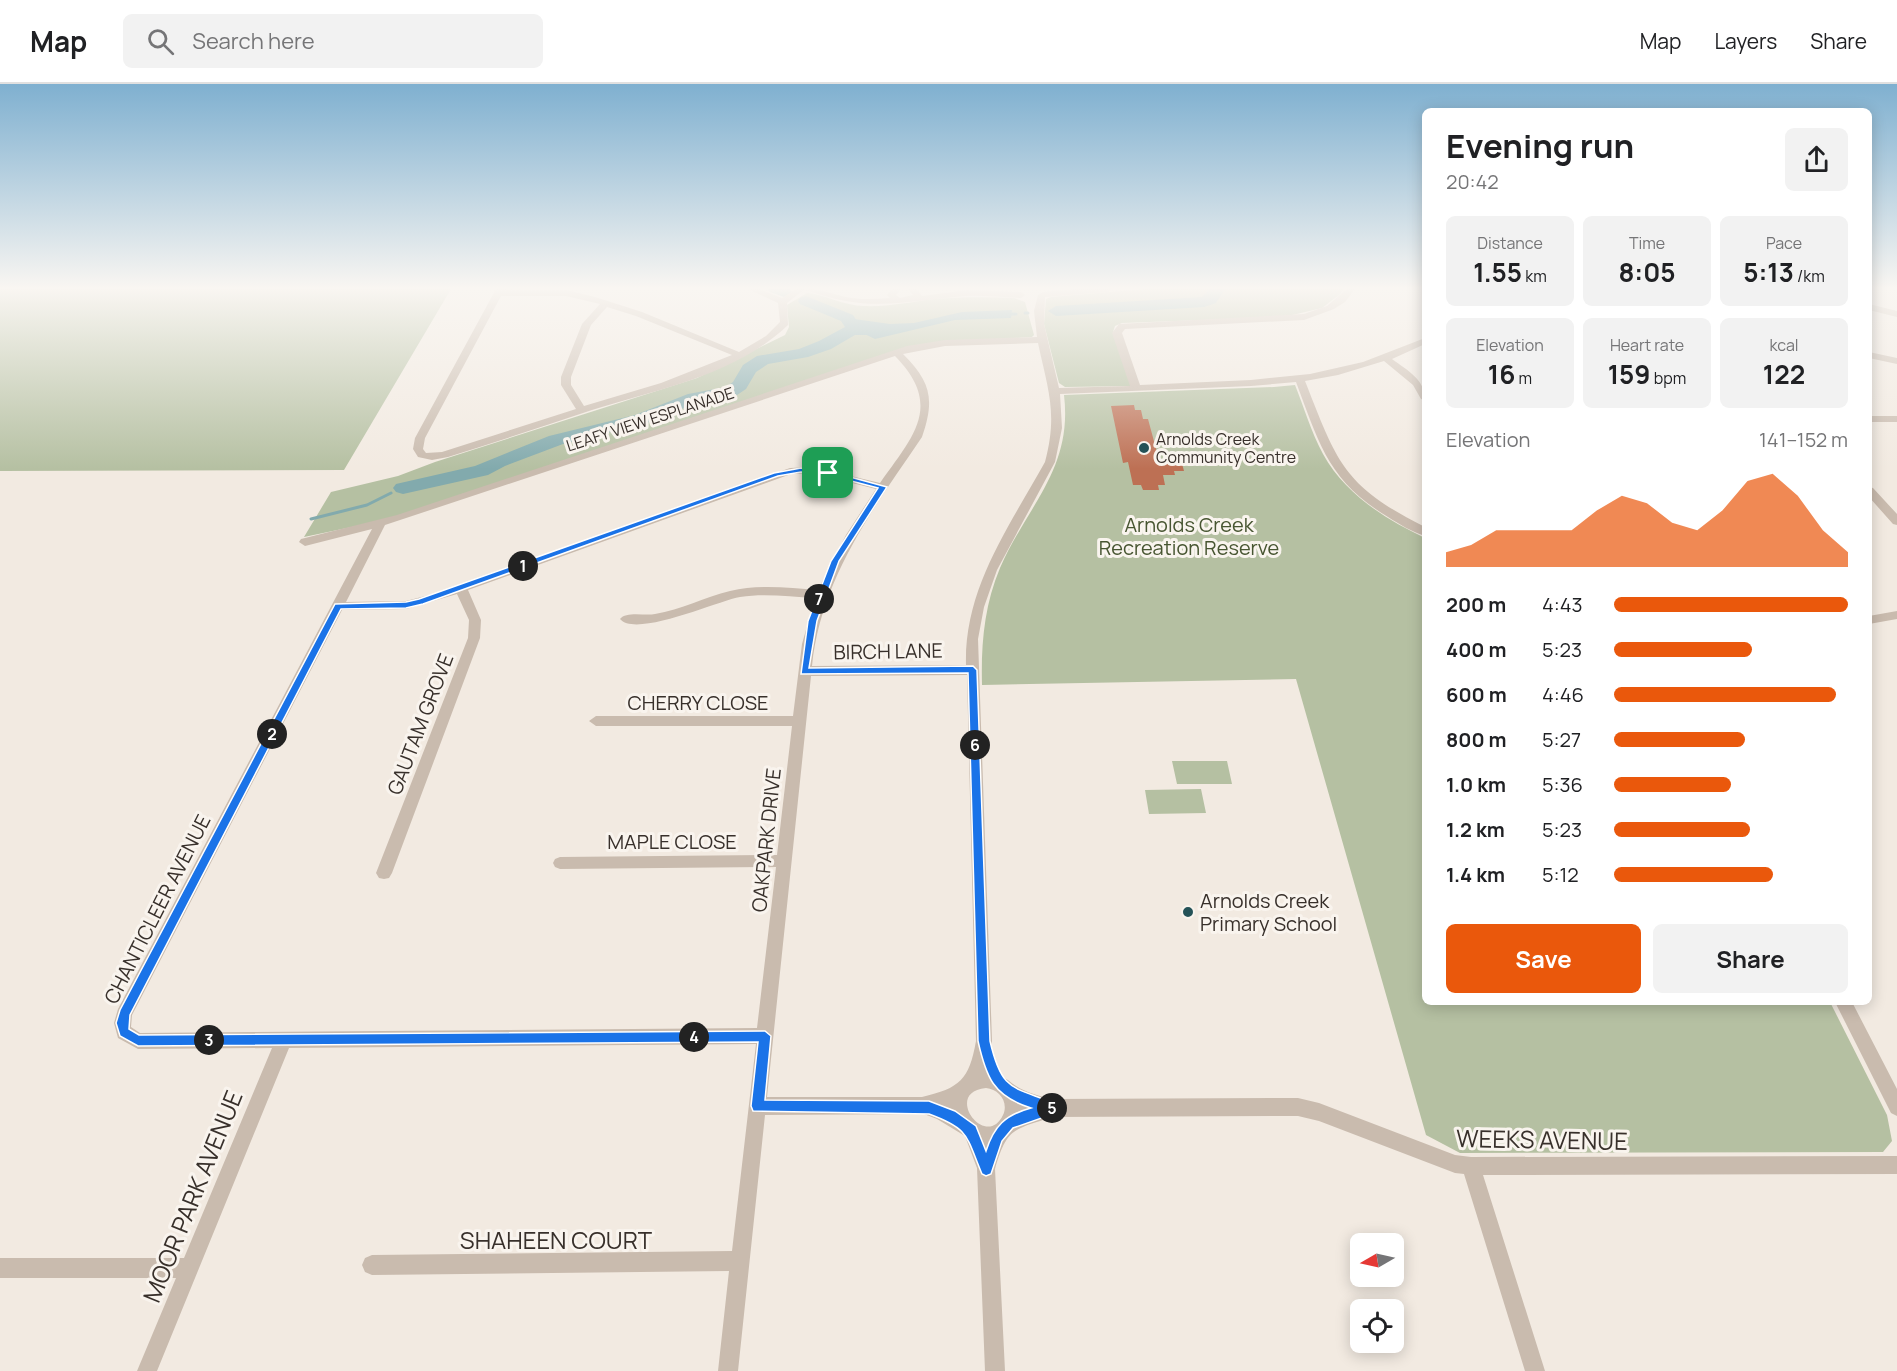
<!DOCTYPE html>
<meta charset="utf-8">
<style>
body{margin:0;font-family:Manrope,sans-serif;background:#f2f2f2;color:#202124;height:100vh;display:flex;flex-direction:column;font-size:22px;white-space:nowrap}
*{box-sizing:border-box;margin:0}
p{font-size:20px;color:#757577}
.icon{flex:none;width:33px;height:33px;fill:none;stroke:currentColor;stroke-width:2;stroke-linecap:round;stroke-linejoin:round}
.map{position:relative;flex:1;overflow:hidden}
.panel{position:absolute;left:1422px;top:24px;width:450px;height:897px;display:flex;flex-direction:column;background:#fff;border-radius:9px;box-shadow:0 3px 15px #0003}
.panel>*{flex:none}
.needle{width:39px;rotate:261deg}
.buttons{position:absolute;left:1350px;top:1149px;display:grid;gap:12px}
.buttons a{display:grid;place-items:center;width:54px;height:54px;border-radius:9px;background:#fff;box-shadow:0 3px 15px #0003;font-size:30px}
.pin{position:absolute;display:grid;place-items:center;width:51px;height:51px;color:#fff;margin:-26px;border-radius:12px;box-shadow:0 3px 9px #0006}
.km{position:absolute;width:30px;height:30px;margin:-15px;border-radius:50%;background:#222;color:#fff;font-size:16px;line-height:30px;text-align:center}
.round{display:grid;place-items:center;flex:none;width:63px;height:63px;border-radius:9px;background:#f2f2f2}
.headline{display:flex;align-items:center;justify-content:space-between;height:102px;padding:0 24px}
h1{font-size:33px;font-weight:700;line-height:45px}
.metrics{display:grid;grid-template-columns:repeat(3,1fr);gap:9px;height:102px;padding:6px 24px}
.metrics div{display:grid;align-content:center;border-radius:9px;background:#f2f2f2;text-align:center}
.metrics b{font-size:26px;font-weight:700}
.metrics small{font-size:16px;font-weight:400}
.metrics p{font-size:16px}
.chart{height:168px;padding:12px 24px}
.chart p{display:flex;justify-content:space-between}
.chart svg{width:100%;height:108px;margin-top:6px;fill:#ea580c;opacity:.7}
.button{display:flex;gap:12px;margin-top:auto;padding:12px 24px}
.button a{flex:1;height:69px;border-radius:9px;background:#ea580c;color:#fff;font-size:24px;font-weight:700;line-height:69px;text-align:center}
.button a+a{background:#f2f2f2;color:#202124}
ul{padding:0 24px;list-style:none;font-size:20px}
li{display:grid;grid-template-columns:96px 72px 1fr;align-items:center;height:45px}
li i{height:15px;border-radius:8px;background:#ea580c}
header{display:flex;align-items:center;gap:36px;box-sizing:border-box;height:84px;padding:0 30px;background:#fff;border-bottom:2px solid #e0e0e0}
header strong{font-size:28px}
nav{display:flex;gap:33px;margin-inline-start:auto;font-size:21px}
.search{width:420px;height:54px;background:#f2f2f2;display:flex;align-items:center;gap:15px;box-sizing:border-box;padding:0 21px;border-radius:9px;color:#757577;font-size:22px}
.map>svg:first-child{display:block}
</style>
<header>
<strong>Map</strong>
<div class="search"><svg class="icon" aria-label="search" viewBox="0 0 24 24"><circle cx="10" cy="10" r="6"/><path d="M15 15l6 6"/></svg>Search here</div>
<nav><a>Map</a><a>Layers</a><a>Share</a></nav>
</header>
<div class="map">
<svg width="1897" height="1287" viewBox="0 0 1897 1287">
<rect width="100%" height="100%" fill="#f2eae1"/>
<!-- green -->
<path fill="#b5c0a2" d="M 0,205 L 451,205 L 344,386 L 0,387 Z
M 1145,205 L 1344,205 L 1339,211 L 1322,224 L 1284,233 L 1122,239 L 1115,242 L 1113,248 L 1131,302 L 1065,303 L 1059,299 L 1044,240 L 1046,215 L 1051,213 Z
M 807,209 C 824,210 844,222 864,222 C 887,223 911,218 934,215 C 960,213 988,213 1014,214 L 1025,218 L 1034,251 L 1032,253 L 932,259 L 395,434 L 304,453 L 331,408 L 398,392 L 435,378 L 697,294 L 785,251 L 789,243 L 787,221 Z
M 1295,301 C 1304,323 1311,348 1323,370 C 1345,410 1385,435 1425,454 L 1425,918 L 1830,918 L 1887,1031 L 1892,1057 L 1883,1068 L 1460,1069 L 1426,1051 L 1296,595 L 982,601 C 981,561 984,522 1000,484 C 1027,422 1073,385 1064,311 L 1274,303 Z
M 1172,677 L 1227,677 L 1232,700 L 1177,700 Z
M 1201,705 L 1206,729 L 1149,730 L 1145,706 Z"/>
<!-- water -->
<path fill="#82aaad" d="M 1012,226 L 1011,234 L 955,236 L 875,255 L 854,245 L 847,234 L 890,240 L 914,239 L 962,228 Z"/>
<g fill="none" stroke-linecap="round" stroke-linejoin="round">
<!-- stream -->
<path stroke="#82aaad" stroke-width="3" d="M 1025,229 L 1028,229
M 1011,230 L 1016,230
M 311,435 L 367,421 L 391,409"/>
<!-- river -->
<path fill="#82aaad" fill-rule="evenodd" d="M 768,205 L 789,205 L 792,208 L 784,213 L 770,208 Z
M 1209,205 L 1225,205 L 1216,219 L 1204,223 L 1056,232 L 1048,227 L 1056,222 L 1202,213 Z
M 806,212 L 853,231 L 860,242 L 869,248 L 867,251 L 855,251 L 831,265 L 808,273 L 768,280 L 756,288 L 746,305 L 737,311 L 699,318 L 647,339 L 563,360 L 505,382 L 488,391 L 403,410 L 396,408 L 393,404 L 396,400 L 475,382 L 549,352 L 635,331 L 688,310 L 726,303 L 733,298 L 743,281 L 757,272 L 799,265 L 819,257 L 845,243 L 841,237 L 800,220 L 798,217 L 800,214 Z"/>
</g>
<!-- building -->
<path fill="#bd7054" d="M 1134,321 L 1135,326 L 1141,326 L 1143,335 L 1148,335 L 1159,376 L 1181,376 L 1184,387 L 1174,387 L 1175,391 L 1163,391 L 1165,401 L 1158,401 L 1159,406 L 1143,406 L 1141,401 L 1133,401 L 1128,378 L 1123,379 L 1111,322 Z"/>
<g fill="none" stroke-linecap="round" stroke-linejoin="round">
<!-- street -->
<path fill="#c9bbae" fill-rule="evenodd" d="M 496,205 L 566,206 L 595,213 L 642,228 L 739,268 L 766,252 L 780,238 L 778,219 L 748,205 L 759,205 L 782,214 L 796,205 L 805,205 L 787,219 L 788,241 C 736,291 659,305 592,326 C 544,342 496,358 448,373 L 432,376 L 418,373 L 413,365 L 415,354 ZM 501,212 L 566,212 L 600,220 L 582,240 L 561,293 L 561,301 L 576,325 L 442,368 L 426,369 L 423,365 L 425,354 ZM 607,223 L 636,232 L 732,271 L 661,299 L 584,322 L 571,301 L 571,293 L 591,241 Z
M 808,205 C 822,205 832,210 846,213 C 860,216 875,215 890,214 L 887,211 L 892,205 L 901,205 L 896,211 L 900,214 L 913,211 L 908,205 L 917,205 L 922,212 L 967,206 L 1021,208 L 1025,211 L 1021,214 C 1003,213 983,211 965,212 C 904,217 870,229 809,207 Z
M 1073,205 L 1112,205 L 1108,208 L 1045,213 L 1044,240 L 1059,304 L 1130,302 L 1112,249 L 1119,240 L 1304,230 L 1327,222 L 1347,205 L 1355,205 L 1345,218 L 1334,225 L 1304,236 L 1125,245 L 1122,249 L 1140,301 L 1251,296 L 1310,290 L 1363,278 L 1425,254 L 1425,260 L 1392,275 C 1408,287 1425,295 1425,316 L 1421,315 L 1413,301 L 1384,277 L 1338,291 L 1305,297 C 1337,378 1343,402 1425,443 L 1425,452 C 1412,448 1399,440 1388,433 C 1328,397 1319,359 1296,298 L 1251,302 L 1060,310 L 1062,344 L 1055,378 L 997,486 L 984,523 L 978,555 L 992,957 L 986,987 C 999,988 1006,995 1016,1002 C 1027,1009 1040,1012 1052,1015 L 1298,1014 L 1319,1019 L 1455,1071 L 1471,1073 L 1897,1072 L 1897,1090 L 1483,1091 L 1545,1287 L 1525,1287 L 1464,1090 L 1455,1089 L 1319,1037 L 1298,1032 L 1052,1033 C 1014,1046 1007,1043 995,1085 L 1005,1287 L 985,1287 L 977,1084 L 965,1052 L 937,1035 L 924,1030 L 765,1031 L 738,1287 L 718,1287 L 729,1187 L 372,1191 L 365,1188 L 362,1181 L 365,1174 L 372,1171 L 732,1167 L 756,960 L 289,964 L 157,1287 L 137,1287 L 176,1194 L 0,1194 L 0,1174 L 184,1174 L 272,964 L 138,965 L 118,954 L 114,939 L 118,925 L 372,445 L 305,462 L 299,458 L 301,455 L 397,431 L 907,262 L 945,256 L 1037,253 L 1034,227 L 1038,211 L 1043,208 ZM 1038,259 C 1048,306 1058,329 1045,378 C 1009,443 964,504 966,581 L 812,582 C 821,493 874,424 922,353 C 935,315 931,298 903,270 L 945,262 ZM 895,272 C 944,322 913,352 880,399 L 813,383 L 790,384 L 433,510 L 406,517 L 346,518 L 385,441 ZM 813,389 L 876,405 L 846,451 L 818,506 C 789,504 759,500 730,507 C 705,513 681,526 655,530 C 645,532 626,527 620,535 C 636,554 717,517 740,513 C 765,509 790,513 815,514 L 802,560 L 793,632 L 596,632 L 589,637 L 596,642 L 792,642 L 777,771 L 560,773 L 555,775 L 553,779 L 555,783 L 560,785 L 776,783 L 757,944 L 140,949 L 131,943 L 132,931 L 342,526 L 406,525 L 457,510 L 469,536 L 468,554 L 376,789 L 379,794 L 384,795 L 389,794 L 392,789 L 480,554 L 481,536 L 468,506 L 791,390 ZM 967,591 L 976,957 C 969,996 960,1004 922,1013 L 767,1013 L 811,592 ZM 986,1004 C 999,1005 1009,1018 1003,1031 C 986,1067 942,1008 986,1004 Z
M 1869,220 L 1897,227 L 1897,233 L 1869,226 Z
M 1869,268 L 1897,274 L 1897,280 L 1869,274 Z
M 1869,332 L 1897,332 L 1897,338 L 1869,338 Z
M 1869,403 L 1873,404 L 1897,430 L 1897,441 L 1893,440 L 1869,413 Z
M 1897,527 L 1897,535 L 1869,540 L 1869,532 Z
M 1835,918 L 1852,918 L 1897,1005 L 1897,1032 L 1891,1029 Z"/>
</g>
<!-- sky -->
<linearGradient id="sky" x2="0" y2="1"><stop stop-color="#7fb0d0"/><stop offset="0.53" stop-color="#f9f6f2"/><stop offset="1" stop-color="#f9f6f2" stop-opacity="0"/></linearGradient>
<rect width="1897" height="385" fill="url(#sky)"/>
<!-- route -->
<path fill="#1a73e8" stroke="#fff" stroke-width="1.5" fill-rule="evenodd" d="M 801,384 L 828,387 L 887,403 L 839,477 L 817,537 L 809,584 L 973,582 L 977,586 L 990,957 C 1002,1009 1013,1002 1056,1020 L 1058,1024 L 1056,1029 L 1013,1044 L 1002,1057 L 991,1090 L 986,1092 L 982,1090 C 966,1052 970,1045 929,1030 L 753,1027 L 751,1022 L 758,958 L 138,962 L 120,952 L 116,939 L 120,926 L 335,520 L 406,518 L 419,515 L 774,389 ZM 801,388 L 828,391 L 878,404 L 831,477 L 808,537 L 801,590 L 968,589 L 978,957 C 986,993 993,1012 1031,1024 C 1005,1031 994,1042 986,1067 L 976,1042 L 955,1027 L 929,1017 L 765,1016 L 771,952 L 765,947 L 139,951 L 129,945 L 130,931 L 341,525 L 406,524 L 423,520 L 778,392 Z"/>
<!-- markers -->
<g fill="#245257" stroke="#f9f4ee" stroke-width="2">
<circle cx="1144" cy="364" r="6"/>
<circle cx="1188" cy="828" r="6"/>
</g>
<g text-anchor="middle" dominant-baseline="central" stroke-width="6" stroke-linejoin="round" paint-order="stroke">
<!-- far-street labels -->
<g font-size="16" fill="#38302b" stroke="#f9f4ee">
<text transform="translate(650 335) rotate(-18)">LEAFY VIEW ESPLANADE</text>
</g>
<!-- far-poi labels -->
<g font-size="16" fill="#38302b" stroke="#f9f4ee" text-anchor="start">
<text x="1156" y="355">Arnolds Creek<tspan x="1156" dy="18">Community Centre</tspan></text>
</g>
<!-- park labels -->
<g font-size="20" fill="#475531" stroke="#f9f4ee">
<text x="1189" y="440">Arnolds Creek<tspan x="1189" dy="23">Recreation Reserve</tspan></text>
</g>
<!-- street labels -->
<g font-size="20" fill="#38302b" stroke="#f9f4ee">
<text transform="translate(888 567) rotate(-1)">BIRCH LANE</text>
<text x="698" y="618">CHERRY CLOSE</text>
<text transform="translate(420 640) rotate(-69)">GAUTAM GROVE</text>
<text transform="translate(766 756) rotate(-84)">OAKPARK DRIVE</text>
<text x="672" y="757">MAPLE CLOSE</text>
<text transform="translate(157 825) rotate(-63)">CHANTICLEER AVENUE</text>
</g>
<!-- poi labels -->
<g font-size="20" fill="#38302b" stroke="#f9f4ee" text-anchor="start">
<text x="1200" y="816">Arnolds Creek<tspan x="1200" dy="23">Primary School</tspan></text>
</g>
<!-- near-street labels -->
<g font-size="24" fill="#38302b" stroke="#f9f4ee">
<text transform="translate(1542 1055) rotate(1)">WEEKS AVENUE</text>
<text transform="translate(192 1112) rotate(-68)">MOOR PARK AVENUE</text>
<text x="556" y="1155">SHAHEEN COURT</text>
</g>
</g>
</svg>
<div class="buttons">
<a><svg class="needle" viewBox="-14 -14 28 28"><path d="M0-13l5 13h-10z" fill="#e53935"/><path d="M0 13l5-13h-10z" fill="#757577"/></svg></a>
<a><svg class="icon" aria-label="locate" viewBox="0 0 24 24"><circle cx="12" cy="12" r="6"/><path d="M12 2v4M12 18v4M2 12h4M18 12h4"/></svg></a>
</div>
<div class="pin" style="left:828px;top:389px;background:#1e9e55"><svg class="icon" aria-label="arrive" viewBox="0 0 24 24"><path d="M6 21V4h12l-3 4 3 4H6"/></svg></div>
<b class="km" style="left:523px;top:482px">1</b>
<b class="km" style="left:272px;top:650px">2</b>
<b class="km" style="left:209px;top:956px">3</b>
<b class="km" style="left:694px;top:953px">4</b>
<b class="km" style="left:1052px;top:1024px">5</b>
<b class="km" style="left:975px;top:661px">6</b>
<b class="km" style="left:819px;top:515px">7</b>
<section class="panel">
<div class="headline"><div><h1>Evening run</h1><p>20:42</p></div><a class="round"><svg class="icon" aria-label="share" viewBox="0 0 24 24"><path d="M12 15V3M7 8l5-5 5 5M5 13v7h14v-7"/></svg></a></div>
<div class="metrics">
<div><p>Distance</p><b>1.55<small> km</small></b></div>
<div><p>Time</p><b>8:05</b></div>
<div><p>Pace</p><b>5:13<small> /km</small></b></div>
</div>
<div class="metrics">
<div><p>Elevation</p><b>16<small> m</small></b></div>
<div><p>Heart rate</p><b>159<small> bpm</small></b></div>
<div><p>kcal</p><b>122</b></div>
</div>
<div class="chart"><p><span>Elevation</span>141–152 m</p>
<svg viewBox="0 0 160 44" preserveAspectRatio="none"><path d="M0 44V38L10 35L20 29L30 29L40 29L50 29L60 21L70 15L80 18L90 26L100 29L110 21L120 9L130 6L140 15L150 29L160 38V44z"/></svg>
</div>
<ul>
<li><b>200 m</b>4:43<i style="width:100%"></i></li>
<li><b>400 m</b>5:23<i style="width:59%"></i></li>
<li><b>600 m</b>4:46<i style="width:95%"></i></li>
<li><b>800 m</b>5:27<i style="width:56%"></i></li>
<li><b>1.0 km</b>5:36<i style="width:50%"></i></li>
<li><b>1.2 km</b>5:23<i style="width:58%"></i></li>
<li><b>1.4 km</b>5:12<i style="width:68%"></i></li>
</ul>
<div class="button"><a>Save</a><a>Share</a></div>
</section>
</div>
